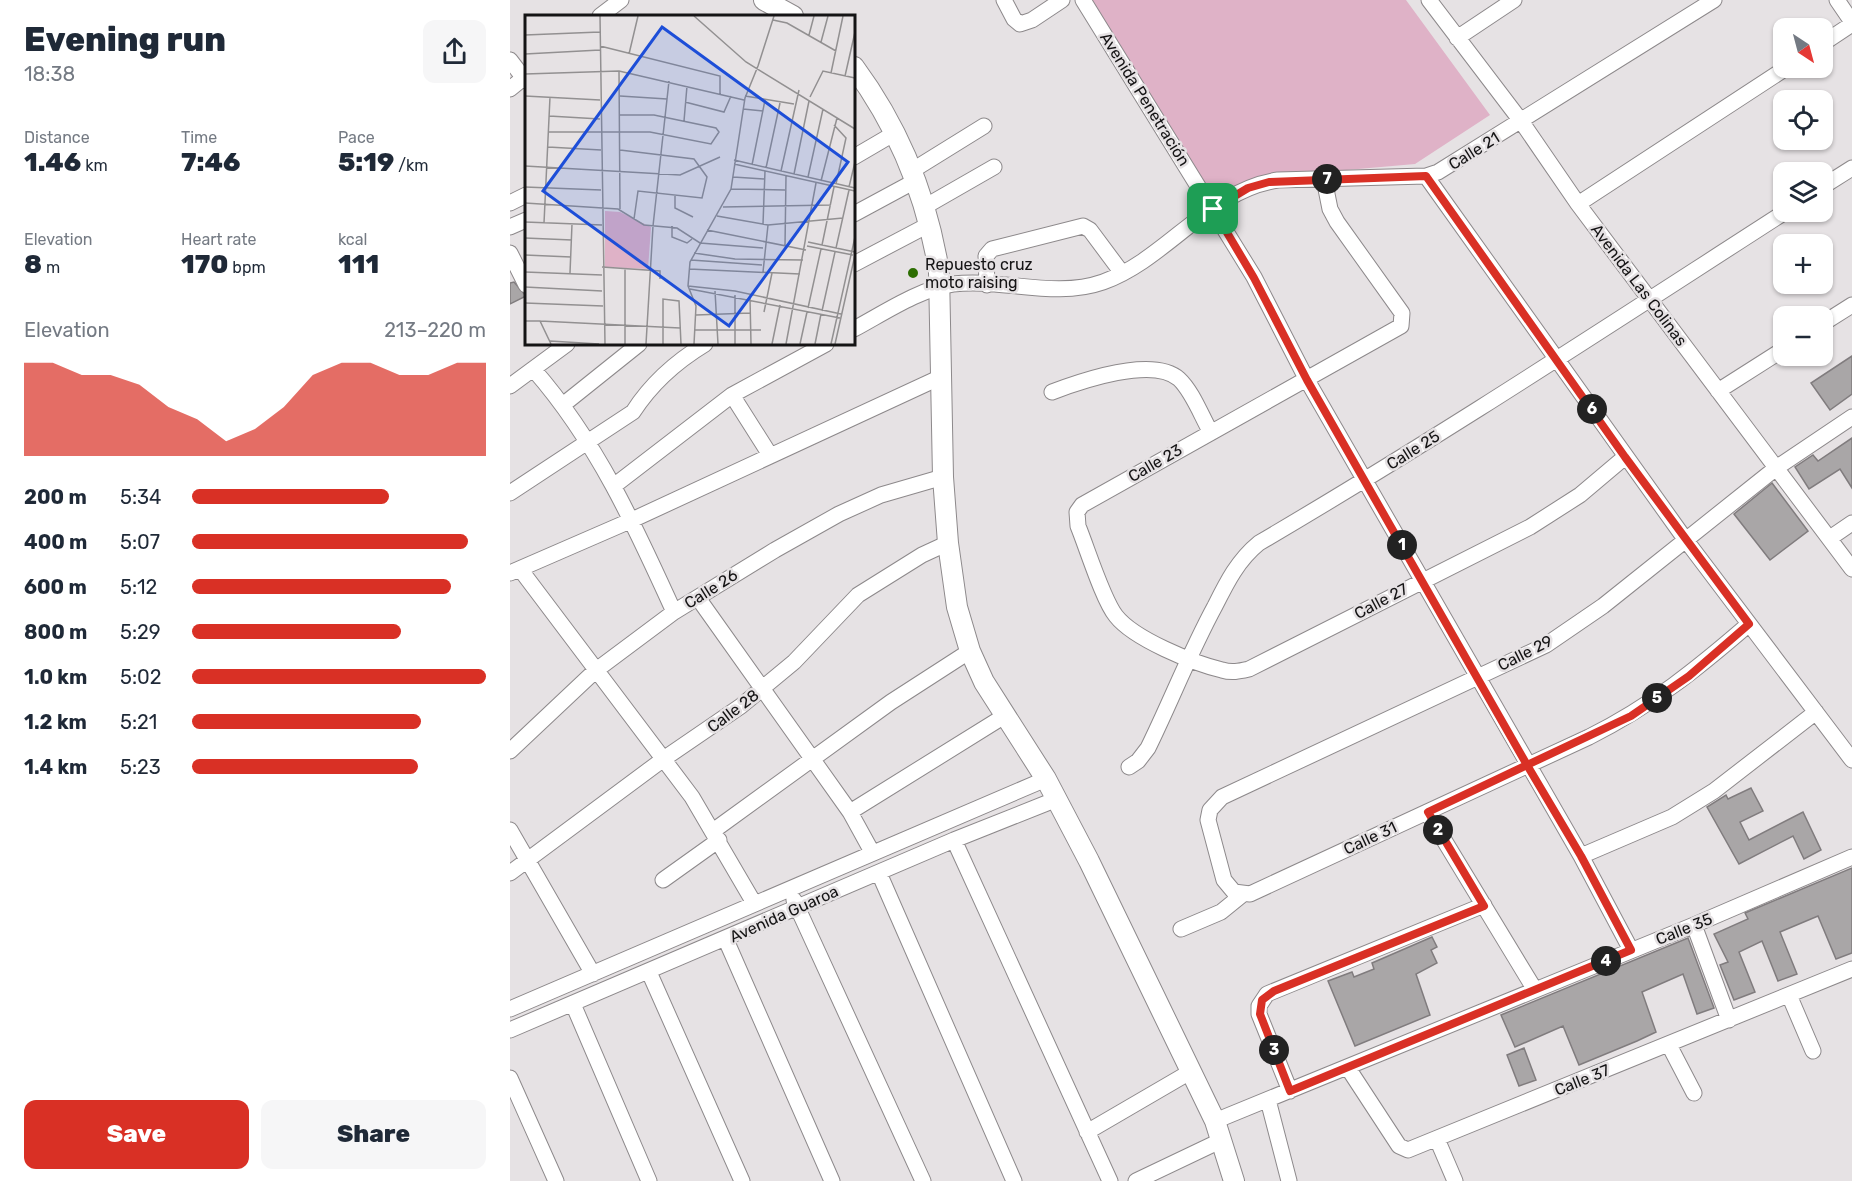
<!DOCTYPE html>
<meta charset="utf-8">
<style>
body{margin:0;font-family:Rubik,sans-serif;background:#f6f6f7;color:#1f2937;height:100vh;display:flex;flex-direction:column;font-size:22px;white-space:nowrap}
*{box-sizing:border-box;margin:0}
p{font-size:20px;color:#747a83}
.icon{flex:none;width:33px;height:33px;fill:none;stroke:currentColor;stroke-width:2;stroke-linecap:round;stroke-linejoin:round}
.map{position:relative;flex:1;overflow:hidden}
.panel{display:flex;flex-direction:column;background:#fff;width:510px}
.panel>*{flex:none}
.needle{width:39px;rotate:144deg}
.fabs{position:absolute;left:1263px;top:18px;display:grid;gap:12px}
.fabs a{display:grid;place-items:center;width:60px;height:60px;border-radius:12px;background:#fff;box-shadow:0 2px 4px #0004;font-size:30px}
.pin{position:absolute;display:grid;place-items:center;width:51px;height:51px;color:#fff;margin:-26px;border-radius:12px;box-shadow:0 3px 9px #0006}
.km{position:absolute;width:30px;height:30px;margin:-15px;border-radius:50%;background:#222;color:#fff;font-size:16px;line-height:30px;text-align:center}
.round{display:grid;place-items:center;flex:none;width:63px;height:63px;border-radius:12px;background:#f6f6f7}
.head{display:flex;align-items:center;justify-content:space-between;height:102px;padding:0 24px}
h1{font-size:33px;font-weight:800;line-height:45px}
.stats{display:grid;grid-template-columns:repeat(3,1fr);gap:9px;height:102px;padding:6px 24px}
.stats div{display:grid;align-content:center}
.stats b{font-size:26px;font-weight:800}
.stats small{font-size:16px;font-weight:400}
.stats p{font-size:16px}
.chart{height:168px;padding:12px 24px}
.chart p{display:flex;justify-content:space-between}
.chart svg{width:100%;height:108px;margin-top:6px;fill:#d93025;opacity:.7}
.button{display:flex;gap:12px;margin-top:auto;padding:12px 24px}
.button a{flex:1;height:69px;border-radius:12px;background:#d93025;color:#fff;font-size:24px;font-weight:800;line-height:69px;text-align:center}
.button a+a{background:#f6f6f7;color:#1f2937}
ul{padding:0 24px;list-style:none;font-size:20px}
li{display:grid;grid-template-columns:96px 72px 1fr;align-items:center;height:45px}
li i{height:15px;border-radius:8px;background:#d93025}
main{display:flex;flex:1;min-height:0}
.map>svg:first-child{display:block}
</style>
<main>
<section class="panel">
<div class="head"><div><h1>Evening run</h1><p>18:38</p></div><a class="round"><svg class="icon" aria-label="share" viewBox="0 0 24 24"><path d="M12 15V3M7 8l5-5 5 5M5 13v7h14v-7"/></svg></a></div>
<div class="stats">
<div><p>Distance</p><b>1.46<small> km</small></b></div>
<div><p>Time</p><b>7:46</b></div>
<div><p>Pace</p><b>5:19<small> /km</small></b></div>
</div>
<div class="stats">
<div><p>Elevation</p><b>8<small> m</small></b></div>
<div><p>Heart rate</p><b>170<small> bpm</small></b></div>
<div><p>kcal</p><b>111</b></div>
</div>
<div class="chart"><p><span>Elevation</span>213–220 m</p>
<svg viewBox="0 0 160 44" preserveAspectRatio="none"><path d="M0 44V6L10 6L20 11L30 11L40 15L50 24L60 29L70 38L80 33L90 24L100 11L110 6L120 6L130 11L140 11L150 6L160 6V44z"/></svg>
</div>
<ul>
<li><b>200 m</b>5:34<i style="width:67%"></i></li>
<li><b>400 m</b>5:07<i style="width:94%"></i></li>
<li><b>600 m</b>5:12<i style="width:88%"></i></li>
<li><b>800 m</b>5:29<i style="width:71%"></i></li>
<li><b>1.0 km</b>5:02<i style="width:100%"></i></li>
<li><b>1.2 km</b>5:21<i style="width:78%"></i></li>
<li><b>1.4 km</b>5:23<i style="width:77%"></i></li>
</ul>
<div class="button"><a>Save</a><a>Share</a></div>
</section>
<div class="map">
<svg width="1342" height="1181" viewBox="0 0 1342 1181">
<rect width="100%" height="100%" fill="#e6e2e4"/>
<!-- green -->
<path fill="#dfb2c7" d="M 580,0 L 896,0 L 980,115 L 905,164 L 746,178 L 705,201 Z"/>
<!-- building -->
<path fill="#a9a6a7" stroke="#807c7e" stroke-width="1.5" d="M 4,282 L 16,296 L 0,304 L 0,283 Z
M 1342,356 L 1342,394 L 1320,410 L 1301,383 Z
M 1342,438 L 1342,488 L 1330,469 L 1299,489 L 1285,467 L 1303,455 L 1308,461 Z
M 1262,483 L 1298,531 L 1260,560 L 1224,514 Z
M 1241,788 L 1253,811 L 1230,822 L 1239,840 L 1293,812 L 1311,850 L 1294,859 L 1283,836 L 1229,864 L 1197,807 L 1216,795 L 1218,799 Z
M 1342,868 L 1342,953 L 1326,959 L 1308,916 L 1270,932 L 1287,974 L 1268,981 L 1252,941 L 1229,952 L 1245,992 L 1224,1000 L 1210,965 L 1218,962 L 1204,934 L 1238,919 L 1235,913 Z
M 922,937 L 927,947 L 921,950 L 927,963 L 906,974 L 920,1015 L 845,1046 L 818,981 L 842,972 L 844,977 L 864,969 L 862,963 Z
M 1178,938 L 1204,1008 L 1187,1014 L 1173,974 L 1132,992 L 1146,1032 L 1127,1041 L 1069,1065 L 1053,1026 L 1005,1047 L 991,1015 Z
M 1014,1048 L 1026,1080 L 1009,1086 L 997,1055 Z"/>
<g fill="none" stroke-linecap="round" stroke-linejoin="round">
<defs>
<path id="minor" d="M 494,0 L 504,19 L 510,24 L 522,20 L 552,0
M 573,0 L 744,277 L 797,380 L 1071,856 L 1121,950
M 919,0 L 1011,121 L 1068,204 L 1342,569
M 1327,0 L 1342,22
M 90,16 L 111,0
M 947,38 L 1004,0
M 1312,44 L 1342,24
M 0,60 L 16,81
M 0,89 L 16,76
M 344,157 L 385,133
M 403,170 L 474,126
M 916,176 L 1175,539 L 1342,760
M 814,179 L 820,209 L 827,222 L 892,313 L 891,326 L 572,505 L 567,512 L 568,526 C 577,548 593,600 606,616 C 624,639 683,663 712,670 C 722,673 730,671 739,669 L 1020,527 L 1070,495 L 1115,457
M 1312,187 L 1342,168
M 0,203 L 16,195
M 1068,204 L 1276,68
M 416,206 L 484,167
M 344,214 L 407,180
M 0,227 L 16,220
M 0,253 L 16,285
M 344,264 L 420,224
M 477,285 L 476,256 L 482,249 L 573,226 L 580,230 L 612,273
M 1312,324 L 1342,305
M 344,329 C 374,313 409,289 443,284 C 492,278 545,299 593,282 C 657,259 699,190 768,180 L 916,176 L 928,172 L 1204,0
M 24,370 C 87,442 125,526 164,612
M 0,386 L 57,344
M 1208,391 L 1274,349
M 542,392 C 571,381 643,356 669,379 C 682,391 691,415 700,431
M 222,395 L 260,455
M 54,404 L 129,344
M 105,485 L 222,395 L 316,344
M 0,493 L 123,412 C 141,384 167,361 195,344
M 1320,538 L 1342,523
M 10,569 L 182,797 L 244,903
M 0,573 L 122,520 L 433,376
M 188,598 L 340,812 L 362,852
M 1239,624 C 1187,669 1141,706 1079,737 L 740,894 L 724,892 L 714,880 L 698,820 L 700,810 L 712,797 L 1036,645 L 1093,606 L 1266,468 L 1342,417
M 0,751 L 85,671 L 164,612 L 265,550 L 329,514 L 371,495 L 433,477
M 619,767 L 628,761 L 638,748 C 661,701 680,652 705,606 C 717,582 728,560 749,543 C 928,438 1101,324 1275,212
M 340,812 L 496,715
M 917,812 L 1025,990
M 0,830 L 83,974
M 203,831 L 381,702 L 460,651
M 444,840 L 600,1181
M 1071,856 L 1162,817 L 1204,791 L 1306,712
M 0,873 L 155,758 L 231,706 L 284,662 L 348,595 L 412,555 L 438,543
M 369,873 L 504,1181
M 153,880 L 209,840
M 284,900 L 413,1181
M 1184,925 L 1219,1020
M 671,929 L 711,912 L 732,895
M 216,940 L 322,1181
M 139,972 L 232,1181
M 1279,995 L 1303,1051
M 63,1004 L 139,1181
M 0,1009 L 536,779
M 0,1030 L 444,840 L 547,799
M 1159,1045 L 1184,1093
M 838,1068 L 889,1146 L 898,1150 L 1342,969
M 0,1078 L 46,1181
M 780,1091 L 749,1014 L 749,1006 L 757,994 L 974,905
M 758,1100 L 779,1181
M 705,1121 L 1184,925 L 1342,857
M 577,1132 L 680,1072
M 927,1139 L 945,1181
M 626,1181 L 712,1140"/>
<path id="major" d="M 254,0 L 283,16
M 344,67 C 389,128 417,197 429,272 L 433,477 L 438,543 L 447,607 L 460,651 L 474,682 L 536,779 L 579,861 L 705,1121 L 724,1181"/>
</defs>
<!-- minor casing -->
<use href="#minor" stroke="#8d898b" stroke-width="17"/>
<!-- major casing -->
<use href="#major" stroke="#8d898b" stroke-width="22"/>
<!-- minor -->
<use href="#minor" stroke="#fff" stroke-width="15"/>
<!-- major -->
<use href="#major" stroke="#fff" stroke-width="20"/>
</g>
<g fill="none" stroke-linecap="round" stroke-linejoin="round">
<defs>
<path id="route" d="M 703,209 L 744,278 L 797,380 L 1017,765 L 918,812 L 974,906 L 764,991 L 752,1000 L 750,1014 L 780,1091 L 1121,950 L 1071,856 L 1017,765 L 1121,716 L 1179,676 L 1239,624 L 1115,457 L 916,176 L 759,182 L 738,188 L 703,209"/>
</defs>
<!-- route casing -->
<use href="#route" stroke="#fff" stroke-width="12"/>
<!-- route -->
<use href="#route" stroke="#d93025" stroke-width="8"/>
</g>
<!-- markers -->
<circle fill="#2d6e02" stroke="#e6e2e4" stroke-width="2" cx="403" cy="273" r="6"/>
<g text-anchor="middle" dominant-baseline="central" stroke-width="5" stroke-linejoin="round" paint-order="stroke">
<!-- street labels -->
<g font-size="16" fill="#151415" stroke="#e6e2e4">
<text transform="translate(635 99) rotate(58)">Avenida Penetración</text>
<text transform="translate(964 151) rotate(-32)">Calle 21</text>
<text transform="translate(1129 285) rotate(53)">Avenida Las Colinas</text>
<text transform="translate(903 450) rotate(-32)">Calle 25</text>
<text transform="translate(645 463) rotate(-30)">Calle 23</text>
<text transform="translate(201 589) rotate(-32)">Calle 26</text>
<text transform="translate(871 601) rotate(-28)">Calle 27</text>
<text transform="translate(1015 653) rotate(-27)">Calle 29</text>
<text transform="translate(223 711) rotate(-37)">Calle 28</text>
<text transform="translate(860 838) rotate(-25)">Calle 31</text>
<text transform="translate(274 914) rotate(-24)">Avenida Guaroa</text>
<text transform="translate(1174 929) rotate(-22)">Calle 35</text>
<text transform="translate(1072 1080) rotate(-22)">Calle 37</text>
</g>
<!-- poi labels -->
<g font-size="16" fill="#151415" stroke="#e6e2e4" text-anchor="start">
<text x="415" y="264">Repuesto cruz<tspan x="415" dy="18">moto raising</tspan></text>
</g>
</g>
<!-- overview -->
<g transform="translate(15 15)">
<rect width="330" height="330" fill="#e6e2e4"/>
<path d="M 80,196 L 95,197 L 126,212 L 123,254 L 80,252 Z" fill="#dfb2c7"/>
<path fill="none" stroke="#929091" stroke-width="1.5" d="M 75,1 L 80,329M 169,1 L 221,47 L 330,114M 248,5 L 262,8 L 311,36M 0,20 L 75,17M 284,20 L 289,1M 296,27 L 303,1M 75,31 L 195,61 L 195,79M 0,39 L 75,35M 104,39 L 113,1M 233,51 L 249,1M 94,56 L 95,194M 306,58 L 318,1M 0,59 L 94,56 L 219,85M 320,61 L 330,17M 0,81 L 75,85M 95,81 L 142,84M 220,81 L 269,89M 285,82 L 298,56 L 330,63M 160,87 L 199,97 L 206,81M 218,94 L 238,96M 24,101 L 75,104M 159,106 L 162,71M 309,110 L 321,123 L 311,169M 23,117 L 125,117 L 186,129 L 194,117 L 191,113 L 129,100 L 95,100M 23,132 L 76,135M 95,135 L 169,144 L 182,162 L 177,183 L 113,176 L 109,204M 209,145 L 330,173M 209,149 L 330,176M 227,150 L 240,85M 0,151 L 155,160 L 195,142M 241,153 L 255,88M 256,156 L 274,75M 269,159 L 284,86M 208,162 L 239,164M 283,162 L 298,94M 296,166 L 312,103M 0,172 L 76,175M 324,172 L 330,147M 206,174 L 260,175M 150,181 L 150,193 L 168,202M 0,188 L 93,194 L 119,210 L 152,213 L 175,228 L 238,233M 198,192 L 306,190M 192,201 L 243,210 L 318,203M 0,207 L 77,210M 19,208 L 25,82M 238,209 L 240,156M 147,211 L 147,222 L 162,228 L 167,224M 182,215 L 281,235M 0,223 L 47,225M 283,227 L 330,237M 297,230 L 309,172M 260,231 L 261,161M 282,231 L 328,240M 311,233 L 324,175M 169,238 L 210,244 L 278,245M 0,240 L 46,242M 166,245 L 237,250M 77,252 L 135,256 L 135,264M 164,254 L 275,259M 0,257 L 77,260M 238,257 L 243,210M 45,258 L 47,209M 163,271 L 210,276 L 316,299M 0,272 L 77,276M 165,274 L 315,303M 190,276 L 193,329M 210,280 L 210,329M 225,283 L 226,329M 0,288 L 78,291M 283,293 L 296,234M 297,296 L 310,237M 239,297 L 247,258M 171,300 L 225,298M 0,306 L 15,306 L 26,329M 15,306 L 155,313M 170,315 L 236,315M 25,326 L 74,329M 100,329 L 100,254M 121,329 L 128,211 L 144,66M 138,329 L 138,284 L 154,286 L 156,329M 169,329 L 171,291 L 163,271 L 165,247 L 206,174 L 220,83 L 233,51M 247,329 L 255,290M 261,329 L 291,168M 275,329 L 282,297M 290,329 L 296,299M 306,329 L 330,222M 310,329 L 330,240"/>
<path fill="#1d4ed8" fill-opacity="0.15" stroke="#1d4ed8" stroke-width="3" d="M 137,12 L 323,147 L 204,311 L 18,176 Z"/>
<rect width="330" height="330" fill="none" stroke="#151415" stroke-width="3"/>
</g>
</svg>
<div class="fabs">
<a><svg class="needle" viewBox="-14 -14 28 28"><path d="M0-13l5 13h-10z" fill="#e53935"/><path d="M0 13l5-13h-10z" fill="#747a83"/></svg></a>
<a><svg class="icon" aria-label="locate" viewBox="0 0 24 24"><circle cx="12" cy="12" r="6"/><path d="M12 2v4M12 18v4M2 12h4M18 12h4"/></svg></a>
<a><svg class="icon" aria-label="layers" viewBox="0 0 24 24"><path d="M12 4l9 5-9 5-9-5zM3 14l9 5 9-5"/></svg></a>
<a>+</a>
<a>−</a>
</div>
<div class="pin" style="left:703px;top:209px;background:#1e9e55"><svg class="icon" aria-label="arrive" viewBox="0 0 24 24"><path d="M6 21V4h12l-3 4 3 4H6"/></svg></div>
<b class="km" style="left:892px;top:545px">1</b>
<b class="km" style="left:928px;top:830px">2</b>
<b class="km" style="left:764px;top:1050px">3</b>
<b class="km" style="left:1096px;top:961px">4</b>
<b class="km" style="left:1147px;top:698px">5</b>
<b class="km" style="left:1082px;top:409px">6</b>
<b class="km" style="left:817px;top:179px">7</b>
</div>
</main>
